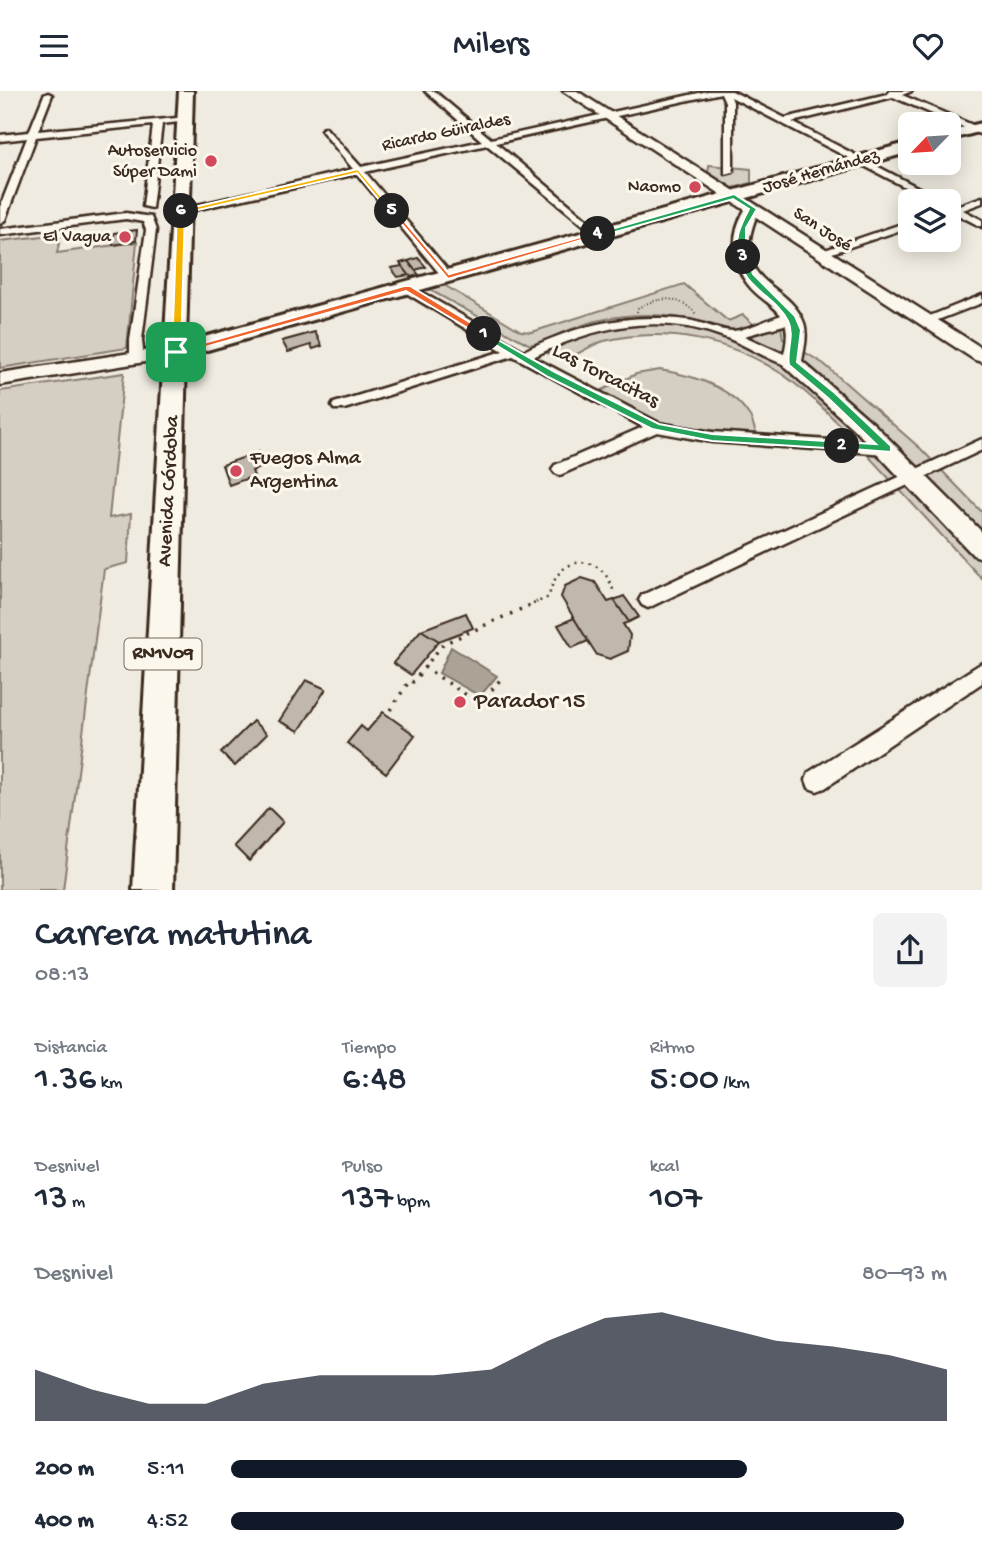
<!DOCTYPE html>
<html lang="es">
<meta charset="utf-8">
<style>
body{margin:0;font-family:"Gochi Hand",sans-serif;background:#f2f2f3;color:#1f2937;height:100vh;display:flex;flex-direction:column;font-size:26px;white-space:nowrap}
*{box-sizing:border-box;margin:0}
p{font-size:23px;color:#747a83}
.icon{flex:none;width:38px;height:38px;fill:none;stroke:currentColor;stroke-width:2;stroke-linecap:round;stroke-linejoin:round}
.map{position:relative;height:799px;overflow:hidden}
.side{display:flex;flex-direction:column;background:#fff;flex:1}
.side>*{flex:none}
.needle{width:46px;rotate:245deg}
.tools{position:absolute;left:898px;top:21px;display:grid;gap:14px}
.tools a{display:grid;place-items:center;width:63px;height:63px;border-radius:10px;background:#fff;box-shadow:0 4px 18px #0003;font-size:35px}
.pin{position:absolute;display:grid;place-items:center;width:60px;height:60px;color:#fff;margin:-30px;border-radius:14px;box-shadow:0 4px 10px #0006}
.km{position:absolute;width:35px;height:35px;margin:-18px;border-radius:50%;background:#222;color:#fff;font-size:19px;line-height:35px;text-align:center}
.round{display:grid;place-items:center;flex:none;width:74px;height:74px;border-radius:10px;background:#f2f2f3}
.head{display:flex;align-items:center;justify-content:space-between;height:119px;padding:0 35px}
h1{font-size:38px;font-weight:600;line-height:52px}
.stats{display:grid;grid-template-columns:repeat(3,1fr);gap:10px;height:119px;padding:7px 35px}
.stats div{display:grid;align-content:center}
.stats b{font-size:35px;font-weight:600}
.stats small{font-size:19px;font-weight:400}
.stats p{font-size:19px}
.chart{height:196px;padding:14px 35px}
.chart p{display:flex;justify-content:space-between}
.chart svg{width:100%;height:126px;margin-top:7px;fill:#111827;opacity:.7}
ul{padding:0 35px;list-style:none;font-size:23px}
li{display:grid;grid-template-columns:112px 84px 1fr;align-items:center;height:52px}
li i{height:18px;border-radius:9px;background:#111827}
header{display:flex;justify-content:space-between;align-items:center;height:91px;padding:0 35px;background:#fff;font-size:32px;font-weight:600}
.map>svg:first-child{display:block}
</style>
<header><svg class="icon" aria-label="menu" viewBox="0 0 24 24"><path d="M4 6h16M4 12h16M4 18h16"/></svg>Milers<svg class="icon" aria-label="heart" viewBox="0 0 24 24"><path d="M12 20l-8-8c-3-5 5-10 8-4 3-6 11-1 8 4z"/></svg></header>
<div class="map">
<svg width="982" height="799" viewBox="0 0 982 799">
<rect width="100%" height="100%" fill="#f0ebe0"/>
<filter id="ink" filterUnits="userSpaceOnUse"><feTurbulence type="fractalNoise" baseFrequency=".0143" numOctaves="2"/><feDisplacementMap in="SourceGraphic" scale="14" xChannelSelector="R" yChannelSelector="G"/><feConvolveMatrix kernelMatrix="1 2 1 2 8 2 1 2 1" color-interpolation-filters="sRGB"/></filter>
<g filter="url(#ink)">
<!-- green -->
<path fill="#d5cec3" stroke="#887c70" stroke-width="2" d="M 709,74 L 751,78 L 751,92 L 733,97 L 708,82 Z
M 61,143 L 57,162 L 137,151 L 127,257 L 0,277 L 0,150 Z
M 684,193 L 728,230 L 743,224 L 762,241 L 781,235 L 783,248 L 824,273 L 921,358 L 982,421 L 982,447 L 806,276 C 746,238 672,213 601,229 C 575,234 554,247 530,254 L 428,198 L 444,194 L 521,240 L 532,241 Z
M 665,232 L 706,238 L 748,252 L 792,275 L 982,464 L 982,488 C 950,453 917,418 885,383 C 853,349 821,310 782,283 C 731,249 664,235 604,250 C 591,254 578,263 566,269 L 541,260 L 604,236 Z
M 660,279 C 691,284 731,295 749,324 C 753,329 754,338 757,345 L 658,332 L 596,302 L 636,283 Z
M 124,282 L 109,427 L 131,423 L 128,472 L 104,478 L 63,799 L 0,799 L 0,300 Z"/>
<!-- water -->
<path fill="#aca397" stroke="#7f7367" stroke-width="2" d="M 451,556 L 497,585 L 480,605 L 439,582 Z"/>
<!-- building -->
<path fill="#c0b8ad" stroke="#3b2a1e" stroke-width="2" d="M 137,139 L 136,150 L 113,154 L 114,142 Z
M 418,167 L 420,169 L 426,176 L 415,179 L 408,170 Z
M 408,170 L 415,179 L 419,184 L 411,186 L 400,172 Z
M 402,175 L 409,184 L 398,186 L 391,177 Z
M 315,241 L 322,255 L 313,258 L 311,254 L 288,261 L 282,250 Z
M 259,361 L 265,375 L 252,380 L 254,385 L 229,394 L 222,374 Z
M 582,487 L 595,491 L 608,511 L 614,509 L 629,531 L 623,533 L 630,544 L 628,560 L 610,568 L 597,564 L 588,550 L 561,506 L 565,495 Z
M 624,505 L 639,526 L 629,531 L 614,509 Z
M 466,522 L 473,537 L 439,550 L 421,539 Z
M 574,527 L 588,550 L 572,557 L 558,534 Z
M 421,539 L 439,550 L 411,584 L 393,572 Z
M 306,589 L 326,598 L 299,640 L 279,630 Z
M 383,621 L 415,644 L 386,682 L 347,652 L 361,635 L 367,640 Z
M 253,630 L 267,643 L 235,675 L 221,662 Z
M 269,717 L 283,731 L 249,770 L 234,755 Z"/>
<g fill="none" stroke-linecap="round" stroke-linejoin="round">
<defs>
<path id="street" d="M 425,0 L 434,0 L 491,48 L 708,0 L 732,0 L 785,27 L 887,3 L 889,0 L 912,0 L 902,4 L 982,38 L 982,44 L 893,6 L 792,31 L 944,110 L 932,110 L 731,6 L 733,11 L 733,81 L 725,83 L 725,11 L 721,2 L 496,52 L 596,136 L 596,140 L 592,141 L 487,54 L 365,81 L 452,184 L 452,188 L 444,188 L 357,83 L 181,122 L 176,119 L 353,78 L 321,39 L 325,36 L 361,76 L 482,50 Z
M 48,2 L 52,4 L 38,40 L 188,26 L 188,30 L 162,33 L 152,117 L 143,115 L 153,34 L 36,46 L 5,129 L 0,132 L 0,116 L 27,47 L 0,50 L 0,44 L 29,41 L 44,4 Z
M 982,106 L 982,112 L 963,119 L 982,129 L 982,136 L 954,122 L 948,122 L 948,112 L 956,115 Z
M 126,122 L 151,126 L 156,139 L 142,249 L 144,267 L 137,271 L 130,267 L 130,249 L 146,139 L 143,131 L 126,128 L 0,144 L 0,138 Z
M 910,130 L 910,136 L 826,164 L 816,162 Z
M 407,193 L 524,260 C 576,234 627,222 686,229 C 701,230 718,240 733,240 C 750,239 783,220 795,222 L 795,228 L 784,234 L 744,245 L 797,269 L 797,275 L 792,276 C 769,270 747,254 724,246 C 659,221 593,235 533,266 L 659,332 L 712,341 L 887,353 L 894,358 L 887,363 L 712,351 L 657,341 L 560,384 L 555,382 L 552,378 L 555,374 L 643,336 L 513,265 L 344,318 L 334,318 L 332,315 L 334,312 L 503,260 L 403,200 L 403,194 Z
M 982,204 L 982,212 L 930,232 L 926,233 L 920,229 Z
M 982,348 L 982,359 L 654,514 L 648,517 L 642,514 L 639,509 L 642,504 Z
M 982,572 L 982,592 L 825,697 L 817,700 L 809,697 L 806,689 L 809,681 Z"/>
<path id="secondary" d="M 563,0 L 577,0 L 982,257 L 982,271 L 975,269 L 756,126 C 729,195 789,190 804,232 C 808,245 804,258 802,270 L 874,333 L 982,441 L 982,467 L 973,464 L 859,343 L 785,276 L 782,272 C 785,258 790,243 784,229 C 779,218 766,211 757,203 C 732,181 728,147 745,119 Z
M 176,255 L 185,261 L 183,265 L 0,294 L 0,282 Z"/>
<path id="primary" d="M 179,0 L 193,0 L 186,251 L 910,51 L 910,61 L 186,265 L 173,799 L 133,799 Z
M 982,32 L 982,40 L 948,49 L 948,40 Z"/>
</defs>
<!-- street casing -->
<use href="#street" stroke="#3b2a1e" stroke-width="5"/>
<!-- secondary casing -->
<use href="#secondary" stroke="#3b2a1e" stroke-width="5"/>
<!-- primary casing -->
<use href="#primary" stroke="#3b2a1e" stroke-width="6"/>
<!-- path-far2 -->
<path stroke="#3b2a1e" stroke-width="2" stroke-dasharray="1 2.5" stroke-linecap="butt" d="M 637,221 L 638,217 C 659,205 679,204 696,223"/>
<!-- path-far1 -->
<path stroke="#3b2a1e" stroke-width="2.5" stroke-dasharray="2 5" stroke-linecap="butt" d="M 533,513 L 549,506 C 556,462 603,459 614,502"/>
<!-- path -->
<path stroke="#3b2a1e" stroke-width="3.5" stroke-dasharray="2.5 7" stroke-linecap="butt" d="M 424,576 L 480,613 L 500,589
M 390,619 L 410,589 L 413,591 L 443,553 L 537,511"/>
<!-- street -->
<use href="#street" fill="#fbf7ec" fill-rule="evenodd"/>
<!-- secondary -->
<use href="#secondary" fill="#fbf7ec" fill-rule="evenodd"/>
<!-- primary -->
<use href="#primary" fill="#fbf7ec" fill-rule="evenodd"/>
</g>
</g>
<!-- split-1 -->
<path fill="#f0652b" stroke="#fff" stroke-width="2" d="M 404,195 L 410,195 L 489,243 L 481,245 L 406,200 L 180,263 L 172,261 Z"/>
<!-- split-2 -->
<path fill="#22a559" stroke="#fff" stroke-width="2" d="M 484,241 L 555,281 L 659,333 L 712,343 L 842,351 L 848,355 L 842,358 L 712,350 L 652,338 L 548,286 L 481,245 L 479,243 Z"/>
<!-- split-3 -->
<path fill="#22a559" stroke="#fff" stroke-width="2" d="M 740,164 L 746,164 L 753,183 L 795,225 L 801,239 L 797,271 L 835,302 L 891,355 L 891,361 L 838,357 L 837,355 L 842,351 L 876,353 L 828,307 L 789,274 C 786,260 795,244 788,230 C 776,205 739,195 740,164 Z"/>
<!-- split-4 -->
<path fill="#22a559" stroke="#fff" stroke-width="2" d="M 734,103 L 757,118 L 746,137 L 746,168 L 740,168 C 733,149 740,135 749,118 L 733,108 L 601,145 L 594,143 Z"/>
<!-- split-5 -->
<path fill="#f0652b" stroke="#fff" stroke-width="2" d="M 390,119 L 395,119 L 449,183 L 595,142 L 602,143 L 448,188 Z"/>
<!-- split-6 -->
<path fill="#f5b400" stroke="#fff" stroke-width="2" d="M 358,78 L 395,122 L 390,122 L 357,82 L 181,123 L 177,120 Z"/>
<!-- split-7 -->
<path fill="#f5b400" stroke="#fff" stroke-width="2" d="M 181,118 L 185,120 L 181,261 L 176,264 L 172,261 L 177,120 Z"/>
<!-- markers -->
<g fill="#d1495b" stroke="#fbf7ec" stroke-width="2.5">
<circle cx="211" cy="70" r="7"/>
<circle cx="695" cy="96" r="7"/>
<circle cx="125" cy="146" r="7"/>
<circle cx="236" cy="380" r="7"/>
<circle cx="460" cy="611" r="7"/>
</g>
<g text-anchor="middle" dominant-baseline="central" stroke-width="6" stroke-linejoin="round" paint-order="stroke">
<!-- far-street labels -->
<g font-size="18" fill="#3b2a1e" stroke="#fbf7ec">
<text transform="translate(446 42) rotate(-12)">Ricardo Güiraldes</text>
<text transform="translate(821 81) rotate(-16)">José Hernández</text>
<text transform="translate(822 139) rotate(33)">San José</text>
</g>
<!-- far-poi labels -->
<g font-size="18" fill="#3b2a1e" stroke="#fbf7ec" text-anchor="end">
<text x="197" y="60">Autoservicio<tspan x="197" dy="21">Súper Dami</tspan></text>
<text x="681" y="96">Naomo</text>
<text x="111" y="146">El Vagua</text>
</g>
<!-- shield labels -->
<rect fill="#fbf7ec" stroke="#75685c" stroke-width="2" x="124.5" y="547.5" width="77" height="31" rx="5"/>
<g font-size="19" font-weight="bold" fill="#3b2a1e">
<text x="163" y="563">RN1V09</text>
</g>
<!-- street labels -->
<g font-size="21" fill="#3b2a1e" stroke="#fbf7ec">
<text transform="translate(605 286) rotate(27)">Las Torcacitas</text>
<text transform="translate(170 400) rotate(-87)">Avenida Córdoba</text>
</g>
<!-- poi labels -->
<g font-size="21" fill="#3b2a1e" stroke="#fbf7ec" text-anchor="start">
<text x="250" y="368">Fuegos Alma<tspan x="250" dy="24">Argentina</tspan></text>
</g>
<!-- near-poi labels -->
<g font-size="24" fill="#3b2a1e" stroke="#fbf7ec" text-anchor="start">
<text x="474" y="611">Parador 15</text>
</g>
</g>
</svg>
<div class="tools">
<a><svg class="needle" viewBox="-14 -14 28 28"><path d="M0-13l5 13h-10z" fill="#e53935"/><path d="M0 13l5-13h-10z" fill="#747a83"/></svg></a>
<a><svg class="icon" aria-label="layers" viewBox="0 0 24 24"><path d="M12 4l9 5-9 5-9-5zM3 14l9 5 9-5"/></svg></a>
</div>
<div class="pin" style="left:176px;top:261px;background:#1e9e55"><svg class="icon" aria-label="arrive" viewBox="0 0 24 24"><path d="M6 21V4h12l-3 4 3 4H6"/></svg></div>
<b class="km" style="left:484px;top:243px">1</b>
<b class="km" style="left:842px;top:355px">2</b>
<b class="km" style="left:743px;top:166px">3</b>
<b class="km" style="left:598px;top:143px">4</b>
<b class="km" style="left:392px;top:120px">5</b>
<b class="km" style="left:181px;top:120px">6</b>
</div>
<section class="side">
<div class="head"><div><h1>Carrera matutina</h1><p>08:13</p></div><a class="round"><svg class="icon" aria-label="share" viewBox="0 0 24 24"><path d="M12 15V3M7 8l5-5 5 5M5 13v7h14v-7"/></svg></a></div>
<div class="stats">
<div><p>Distancia</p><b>1.36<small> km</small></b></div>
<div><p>Tiempo</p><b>6:48</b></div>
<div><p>Ritmo</p><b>5:00<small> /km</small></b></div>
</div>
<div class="stats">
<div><p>Desnivel</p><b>13<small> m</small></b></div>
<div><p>Pulso</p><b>137<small> bpm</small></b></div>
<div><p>kcal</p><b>107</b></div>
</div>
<div class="chart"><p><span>Desnivel</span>80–93 m</p>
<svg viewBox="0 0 160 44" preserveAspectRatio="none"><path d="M0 44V26L10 33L20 38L30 38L40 31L50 28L60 28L70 28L80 26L90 16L100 8L110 6L120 11L130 16L140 18L150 21L160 26V44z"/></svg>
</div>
<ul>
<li><b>200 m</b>5:11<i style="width:72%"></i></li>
<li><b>400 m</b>4:52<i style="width:94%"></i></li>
</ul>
</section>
